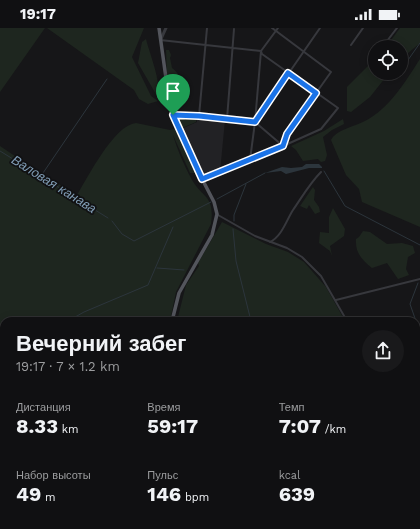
<!DOCTYPE html>
<html lang="ru">
<meta charset="utf-8">
<style>
body{margin:0;font-family:"Work Sans",sans-serif;background:#19191b;color:#f1f3f6;height:100vh;display:flex;flex-direction:column;font-size:15px;white-space:nowrap}
*{box-sizing:border-box;margin:0}
p{font-size:13px;color:#9c9d9f}
.icon{flex:none;width:22px;height:22px;fill:none;stroke:currentColor;stroke-width:2;stroke-linecap:round;stroke-linejoin:round}
.map{position:relative;flex:1;overflow:hidden}
.panel{position:absolute;left:0px;top:289px;width:420px;height:212px;display:flex;flex-direction:column;background:#101012;border-radius:12px 12px 0 0;box-shadow:0 2px 10px #0003,0 0 0 1px #303032}
.panel>*{flex:none}
.fabs{position:absolute;left:368px;top:12px;display:grid;gap:8px}
.fabs a{display:grid;place-items:center;width:40px;height:40px;border-radius:50%;background:#101012;box-shadow:0 2px 10px #0003,0 0 0 1px #303032;font-size:20px}
.pin{position:absolute;display:grid;place-items:center;width:34px;height:34px;color:#fff;margin:-41px -17px;border-radius:50% 50% 50% 0;rotate:-45deg;box-shadow:0 0 4px #0007}
.pin .icon{rotate:45deg}
.round{display:grid;place-items:center;flex:none;width:42px;height:42px;border-radius:21px;background:#19191b}
.overview{display:flex;align-items:center;justify-content:space-between;height:68px;padding:0 16px}
h1{font-size:22px;font-weight:700;line-height:30px}
.figures{display:grid;grid-template-columns:repeat(3,1fr);gap:6px;height:68px;padding:4px 16px}
.figures div{display:grid;align-content:center}
.figures b{font-size:20px;font-weight:700}
.figures small{font-size:11px;font-weight:400}
.figures p{font-size:11px}
.status{display:flex;justify-content:space-between;align-items:center;height:28px;padding:0 20px;background:#101012;direction:ltr}
.status svg{height:11px;fill:currentColor}
.map>svg:first-child{display:block}
</style>
<div class="status"><b>19:17</b><svg viewBox="0 0 49 12"><path d="M0 12V9h3v3zM5 12V6h3v6zM10 12V3h3v9zM15 12V0h3v12zM26 1h20v11H26zM47 4h2v5h-2z"/></svg></div>
<div class="map">
<svg width="420" height="501" viewBox="0 0 420 501">
<rect width="100%" height="100%" fill="#161618"/>
<!-- built -->
<path fill="#222225" d="M 197,89 L 225,92 L 220,144 L 204,150 L 181,101 L 197,94 Z
M 0,376 L 4,377 L 4,497 L 10,497 L 9,501 L 0,501 L 0,487 L 3,478 L 0,477 Z
M 140,497 L 249,497 L 249,501 L 139,501 Z"/>
<!-- green -->
<path fill="#1e261f" d="M 0,0 L 45,0 L 0,64 Z
M 47,0 L 144,0 L 132,29 L 151,68 L 158,73 L 148,76 L 139,71 L 134,62 Z
M 400,0 L 420,0 L 420,15 L 401,31 L 401,19 L 386,19 Z
M 146,11 C 149,24 163,58 157,68 L 138,35 L 142,14 Z
M 166,22 L 169,22 L 171,27 L 170,30 L 172,40 C 187,51 176,62 173,77 L 172,77 L 167,51 Z
M 375,31 L 375,45 L 389,45 L 370,69 L 351,84 L 347,83 L 347,59 Z
M 420,31 L 420,199 L 362,174 L 359,161 L 346,147 L 331,112 C 337,101 354,99 365,93 C 390,80 405,54 420,31 Z
M 177,88 L 184,88 L 185,92 L 190,88 L 197,89 L 196,94 L 182,100 Z
M 343,91 L 344,96 L 332,102 L 323,109 L 327,127 L 325,133 L 321,134 L 318,131 L 303,133 L 296,122 L 291,118 L 324,103 Z
M 136,95 L 170,102 L 175,101 L 195,145 L 190,145 L 173,107 C 177,121 184,137 191,150 C 202,171 215,166 211,196 L 176,264 L 170,293 L 4,293 L 4,375 L 0,374 L 0,118 L 40,145 L 77,167 C 88,149 114,97 136,95 Z
M 313,159 L 315,162 L 314,172 L 319,179 L 320,184 L 315,186 L 309,177 L 307,181 L 300,178 Z
M 333,180 L 345,201 L 344,208 L 330,218 L 332,228 L 330,223 L 319,215 L 320,204 L 329,205 L 329,189 Z
M 222,194 L 266,216 L 288,224 L 304,234 L 326,259 L 345,293 L 177,293 L 186,257 L 199,238 L 198,235 Z
M 363,203 L 370,204 L 387,216 L 402,215 L 413,218 L 415,225 L 408,229 L 406,241 L 409,247 L 398,251 L 387,235 L 372,240 C 362,232 355,225 356,211 L 359,209 Z
M 416,409 L 420,412 L 420,481 L 416,482 Z
M 25,497 L 133,497 L 132,501 L 30,501 L 30,499 Z
M 300,497 L 380,497 L 370,501 L 302,501 Z"/>
<!-- water -->
<path fill="#2c353c" d="M 306,136 L 319,136 L 322,139 L 322,140 L 309,140 L 286,146 L 281,143 L 265,145 L 282,139 L 291,140 L 302,139 Z"/>
<g fill="none" stroke-linecap="round" stroke-linejoin="round">
<!-- stream -->
<path stroke="#2c353c" stroke-width="1" d="M 401,42 L 420,15
M 0,123 L 108,190
M 324,143 L 345,178 L 420,217
M 41,148 L 107,51
M 217,171 L 265,145
M 112,193 L 122,206 L 134,213 L 211,174
M 234,193 L 234,187 L 246,156
M 233,201 L 236,233 L 251,293
M 157,240 L 184,242
M 418,255 L 410,276 L 418,299
M 68,293 L 84,284 L 148,257 L 173,199
M 416,325 L 420,323
M 0,345 L 4,342
M 304,497 L 305,501"/>
<!-- minor -->
<path stroke="#37383d" stroke-width="2" d="M 160,12 L 261,23 L 262,26 L 338,80 L 321,101 L 283,118 L 255,94 L 261,23 L 278,0
M 387,13 L 397,0
M 351,17 L 363,0
M 174,87 L 199,88 L 255,94
M 199,88 L 207,0
M 227,91 L 234,1
M 250,132 L 255,94 L 320,0
M 203,151 L 283,118 L 287,106 L 331,44 L 272,0
M 218,187 L 255,208 L 287,220 L 302,229 L 321,248 L 347,293
M 270,214 C 282,208 286,193 293,182 C 302,169 310,155 321,144
M 336,272 L 420,251
M 416,404 L 420,408
M 13,501 L 14,497"/>
<!-- tertiary -->
<path stroke="#37383d" stroke-width="3" d="M 161,11 L 166,0"/>
<!-- primary -->
<path stroke="#53555c" stroke-width="3.5" d="M 159,0 L 170,79 L 200,147 L 214,174 L 217,186 L 212,207 L 179,265 L 172,293
M 135,501 L 136,497"/>
</g>
<g fill="none" stroke-linecap="round" stroke-linejoin="round">
<defs>
<path id="route" d="M 288,45 L 316,65 L 287,106 L 283,118 L 202,151 L 173,87 L 199,88 L 255,94 Z"/>
</defs>
<!-- route casing -->
<use href="#route" stroke="#fff" stroke-width="8"/>
<!-- route -->
<use href="#route" stroke="#1a73e8" stroke-width="5"/>
</g>
<g text-anchor="middle" dominant-baseline="central" stroke-width="3.5" stroke-linejoin="round" paint-order="stroke">
<!-- water labels -->
<g font-size="13" font-style="italic" fill="#7f9bb3" stroke="#111113">
<text transform="translate(54 156) rotate(32)">Валовая канава</text>
</g>
</g>
</svg>
<div class="fabs">
<a><svg class="icon" aria-label="locate" viewBox="0 0 24 24"><circle cx="12" cy="12" r="6"/><path d="M12 2v4M12 18v4M2 12h4M18 12h4"/></svg></a>
</div>
<div class="pin" style="left:173px;top:87px;background:#1e9e55"><svg class="icon" aria-label="arrive" viewBox="0 0 24 24"><path d="M6 21V4h12l-3 4 3 4H6"/></svg></div>
<section class="panel">
<div class="overview"><div><h1>Вечерний забег</h1><p>19:17 · 7 × 1.2 km</p></div><a class="round"><svg class="icon" aria-label="share" viewBox="0 0 24 24"><path d="M12 15V3M7 8l5-5 5 5M5 13v7h14v-7"/></svg></a></div>
<div class="figures">
<div><p>Дистанция</p><b>8.33<small> km</small></b></div>
<div><p>Время</p><b>59:17</b></div>
<div><p>Темп</p><b>7:07<small> /km</small></b></div>
</div>
<div class="figures">
<div><p>Набор высоты</p><b>49<small> m</small></b></div>
<div><p>Пульс</p><b>146<small> bpm</small></b></div>
<div><p>kcal</p><b>639</b></div>
</div>
</section>
</div>
